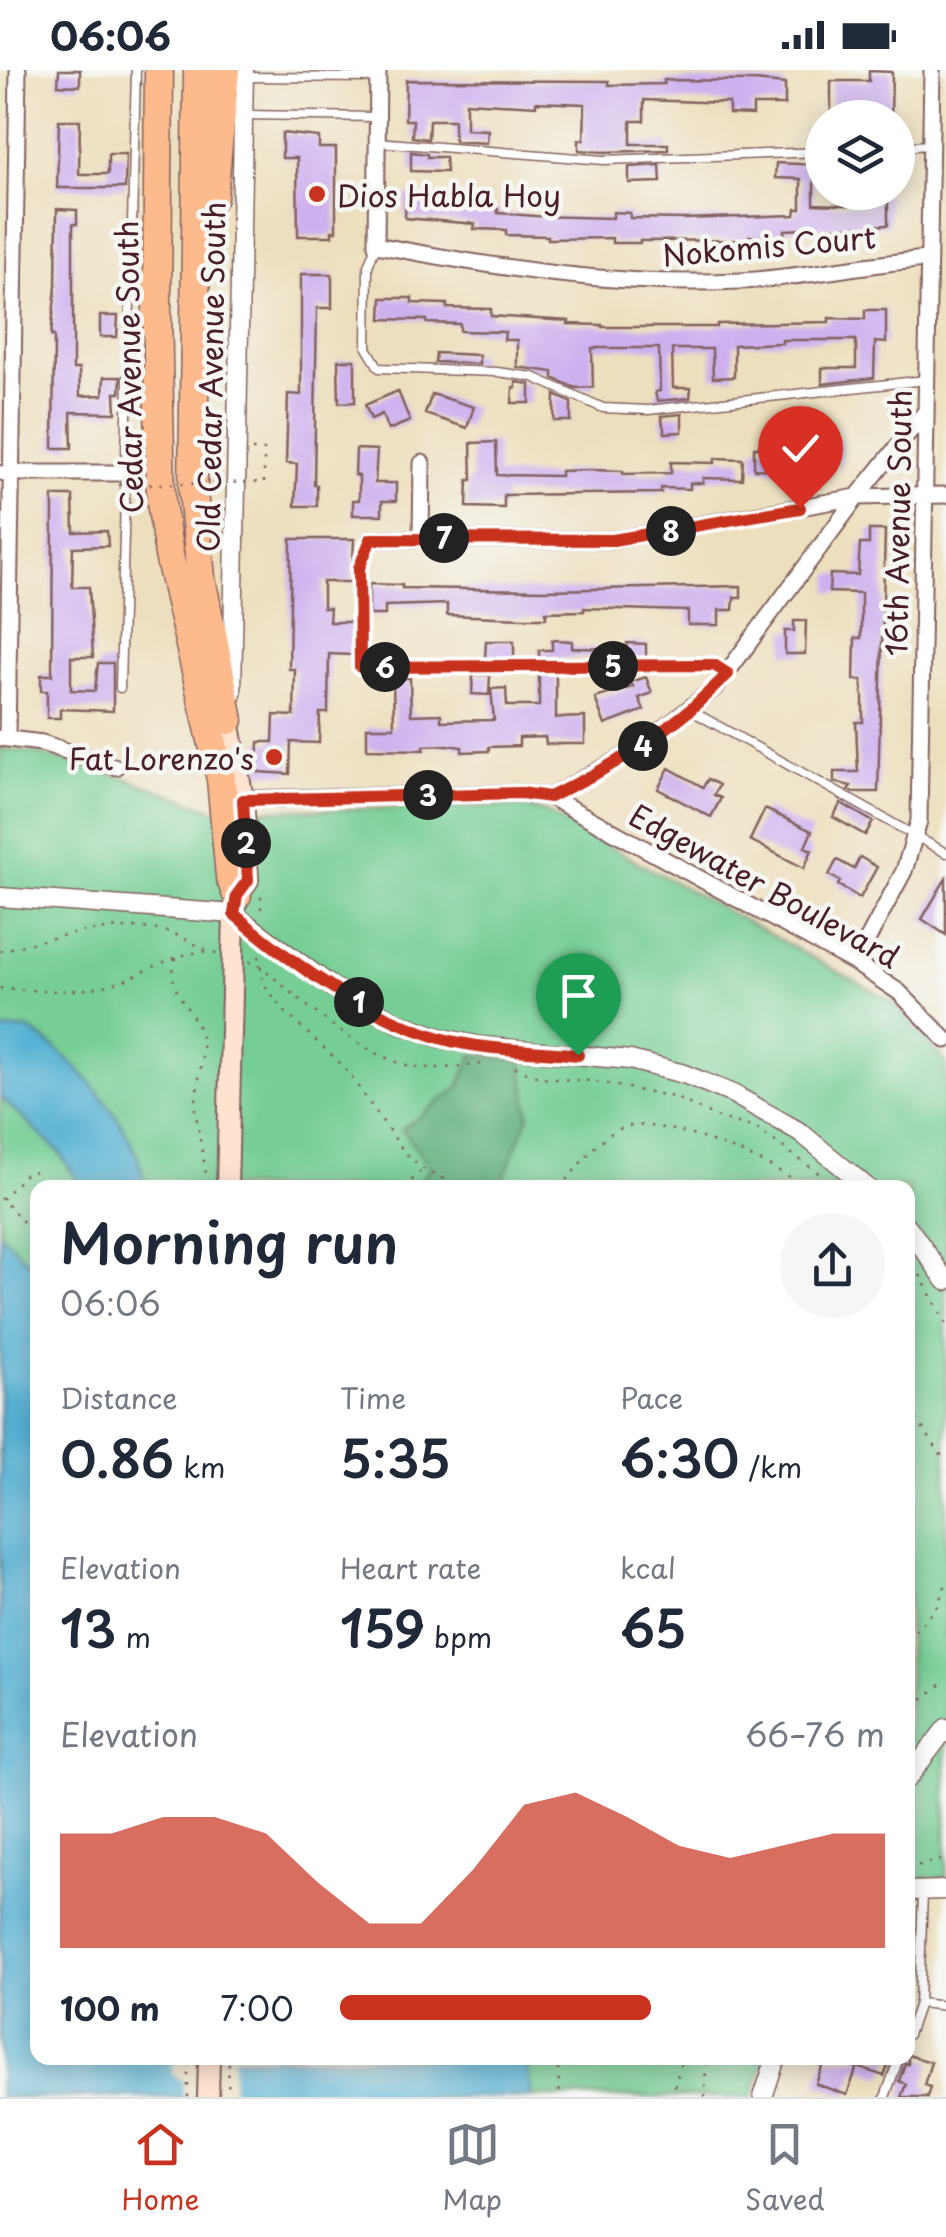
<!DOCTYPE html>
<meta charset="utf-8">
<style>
body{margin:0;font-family:"Playpen Sans",sans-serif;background:#f6f6f7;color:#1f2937;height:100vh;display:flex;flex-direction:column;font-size:38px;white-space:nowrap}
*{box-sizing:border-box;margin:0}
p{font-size:32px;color:#747a83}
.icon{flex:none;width:55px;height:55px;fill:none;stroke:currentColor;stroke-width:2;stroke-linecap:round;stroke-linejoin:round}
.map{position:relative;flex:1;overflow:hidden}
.side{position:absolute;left:30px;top:1110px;width:885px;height:885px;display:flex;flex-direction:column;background:#fff;border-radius:20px;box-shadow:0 5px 25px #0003}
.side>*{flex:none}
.tools{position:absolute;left:805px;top:30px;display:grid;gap:20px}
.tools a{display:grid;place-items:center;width:110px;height:110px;border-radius:50%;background:#fff;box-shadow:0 5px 25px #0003;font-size:50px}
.pin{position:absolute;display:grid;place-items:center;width:85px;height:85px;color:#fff;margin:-102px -42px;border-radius:50% 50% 50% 0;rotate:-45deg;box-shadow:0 0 10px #0007}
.pin .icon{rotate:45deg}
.km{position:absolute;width:50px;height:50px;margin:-25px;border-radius:50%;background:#222;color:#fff;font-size:28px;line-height:50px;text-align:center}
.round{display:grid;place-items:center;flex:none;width:105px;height:105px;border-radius:52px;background:#f6f6f7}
.head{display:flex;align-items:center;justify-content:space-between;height:170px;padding:0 30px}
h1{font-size:55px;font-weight:600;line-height:75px}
.figures{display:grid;grid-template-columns:repeat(3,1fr);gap:15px;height:170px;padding:10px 30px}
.figures div{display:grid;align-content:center}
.figures b{font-size:50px;font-weight:600}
.figures small{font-size:28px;font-weight:400}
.figures p{font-size:28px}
.chart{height:280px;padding:20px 30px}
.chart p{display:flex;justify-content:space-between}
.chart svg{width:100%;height:180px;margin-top:10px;fill:#c8321e;opacity:.7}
ul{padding:0 30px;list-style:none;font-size:32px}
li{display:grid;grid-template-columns:160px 120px 1fr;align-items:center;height:75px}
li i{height:25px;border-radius:12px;background:#c8321e}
.status{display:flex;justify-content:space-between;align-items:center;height:70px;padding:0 50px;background:#fff;direction:ltr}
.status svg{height:28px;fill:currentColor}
.menu{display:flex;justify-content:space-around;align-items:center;height:140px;border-top:2px solid #e0e1e3;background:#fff;font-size:28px;color:#747a83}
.menu a{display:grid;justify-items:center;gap:5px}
.menu .on{color:#c8321e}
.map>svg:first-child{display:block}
</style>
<div class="status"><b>06:06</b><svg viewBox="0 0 49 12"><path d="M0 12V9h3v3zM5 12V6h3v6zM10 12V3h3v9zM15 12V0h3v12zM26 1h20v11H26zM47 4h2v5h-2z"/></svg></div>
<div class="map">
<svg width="946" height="2027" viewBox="0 0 946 2027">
<rect width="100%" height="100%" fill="#f6f6f2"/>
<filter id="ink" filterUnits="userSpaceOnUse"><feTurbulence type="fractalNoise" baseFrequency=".01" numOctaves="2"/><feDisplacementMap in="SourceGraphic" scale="20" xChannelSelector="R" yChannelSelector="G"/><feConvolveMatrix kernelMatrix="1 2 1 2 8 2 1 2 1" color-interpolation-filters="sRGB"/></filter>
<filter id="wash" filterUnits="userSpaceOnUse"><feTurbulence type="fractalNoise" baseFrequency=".0048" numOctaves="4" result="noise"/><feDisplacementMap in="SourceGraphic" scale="40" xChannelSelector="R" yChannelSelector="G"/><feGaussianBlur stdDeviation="2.25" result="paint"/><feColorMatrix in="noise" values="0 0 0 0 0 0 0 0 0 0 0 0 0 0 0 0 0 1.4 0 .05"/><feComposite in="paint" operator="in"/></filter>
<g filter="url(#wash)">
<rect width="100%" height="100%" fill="#eddfbd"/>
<!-- green -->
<path fill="#76ce94" stroke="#607660" stroke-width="2.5" d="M 0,678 L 37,683 L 116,705 L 217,741 L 517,736 L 546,742 L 893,932 L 946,993 L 946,1808 L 908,1808 L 908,1118 L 38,1118 L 38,1988 L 766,1988 L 752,2027 L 0,2027 Z"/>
<!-- forest -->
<path fill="#60b17e" stroke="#556854" stroke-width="2.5" d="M 473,985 L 522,990 L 529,1045 L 500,1117 L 415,1117 L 430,1098 L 402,1059 L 459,1018 Z"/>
<!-- water -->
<path fill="#56b2d4" stroke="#506880" stroke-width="2.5" d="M 26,959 C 70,978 145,1068 144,1117 L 82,1117 L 60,1083 L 0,1027 L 0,960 Z
M 0,1163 L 38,1202 L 38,1988 L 526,1988 L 532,2027 L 0,2027 Z"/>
<!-- pier -->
<path fill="#eddfbd" d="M 183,1988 L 233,1988 L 232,2027 L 183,2027 L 183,2011 L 172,2003 L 172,1996 Z"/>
<g id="blocks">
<!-- building -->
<path fill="#ceb0ef" d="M 59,0 L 80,0 L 80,16 L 58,15 Z
M 869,1 L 892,2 L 891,48 L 831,48 L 831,11 L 869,11 Z
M 406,10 L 609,11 L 609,15 L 664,14 L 664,10 L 754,11 L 785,14 L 785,35 L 753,35 L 753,45 L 729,44 L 729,33 L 644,30 L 644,51 L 631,51 L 631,74 L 668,74 L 668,80 L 604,82 L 579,80 L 579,70 L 584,70 L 585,34 L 536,32 L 536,36 L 466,32 L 466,59 L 488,60 L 487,73 L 454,71 L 454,50 L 429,50 L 428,69 L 412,67 L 413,50 L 405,50 Z
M 59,50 L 80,50 L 79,104 L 108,104 L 108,84 L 126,84 L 125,118 L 57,118 Z
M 282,63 L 319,67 L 319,78 L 336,78 L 336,161 L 332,161 L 332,166 L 298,166 L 297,88 L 282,88 Z
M 411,82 L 427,84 L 427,87 L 445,87 L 446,102 L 411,101 Z
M 776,93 L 822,95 L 822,109 L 814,109 L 814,134 L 866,136 L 866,124 L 888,124 L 888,155 L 785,160 L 785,168 L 749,166 L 748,170 L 640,171 L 640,173 L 612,173 L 612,168 L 548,169 L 548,166 L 506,165 L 506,160 L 474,159 L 475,154 L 405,148 L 406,125 L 465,130 L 465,138 L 498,139 L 498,143 L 535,146 L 613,148 L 613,142 L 630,143 L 630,148 L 684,149 L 795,145 L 796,139 L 801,139 L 801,109 L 775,108 Z
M 660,95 L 661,112 L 629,113 L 629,97 Z
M 57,139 L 77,140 L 77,154 L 73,154 L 73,299 L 79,299 L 80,326 L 103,325 L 104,307 L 121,307 L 120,323 L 115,323 L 116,343 L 71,342 L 72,378 L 53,378 L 54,266 L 51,266 L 56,216 Z
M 301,204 L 332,204 L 332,238 L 317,238 L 314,415 L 317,415 L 317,436 L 295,436 L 297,394 L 286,393 L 288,324 L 301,325 Z
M 382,228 L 412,228 L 412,233 L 447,234 L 447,238 L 491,239 L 491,246 L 569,251 L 568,254 L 602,255 L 602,257 L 717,257 L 717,254 L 829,252 L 829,248 L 865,249 L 865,240 L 886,240 L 886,273 L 875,272 L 874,308 L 822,314 L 822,298 L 856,298 L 856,270 L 782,270 L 782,273 L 734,275 L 734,307 L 713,308 L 712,279 L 672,279 L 673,318 L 691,318 L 690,328 L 657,331 L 655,322 L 660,321 L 659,278 L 592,278 L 593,317 L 575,318 L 553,308 L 553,302 L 517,297 L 517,270 L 504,270 L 505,262 L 460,261 L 460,254 L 427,253 L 427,250 L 381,249 Z
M 100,246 L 118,246 L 117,267 L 100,267 Z
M 436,283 L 479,285 L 479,294 L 435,292 Z
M 338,290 L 355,290 L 355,332 L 339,333 Z
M 516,312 L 530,314 L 530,333 L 512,333 L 513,318 L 516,318 Z
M 398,321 L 410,351 L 388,360 L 382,344 L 371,349 L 365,335 Z
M 432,324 L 474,337 L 467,358 L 425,344 Z
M 555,325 L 571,332 L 571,351 L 554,351 Z
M 682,344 L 682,362 L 665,363 L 661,346 Z
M 810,357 L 835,358 L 835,369 L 841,369 L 841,392 L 784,391 L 783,400 L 754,399 L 754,377 L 794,378 L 794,374 L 810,374 Z
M 496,372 L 497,405 L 561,406 L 561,401 L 590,400 L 623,401 L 623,404 L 671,403 L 671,392 L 715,393 L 715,388 L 743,389 L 742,409 L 703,408 L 703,413 L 690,413 L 690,419 L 661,418 L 661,423 L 504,425 L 504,438 L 467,437 L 468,410 L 472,410 L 471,373 Z
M 356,379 L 377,380 L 375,413 L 396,413 L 396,431 L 382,431 L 382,445 L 353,445 L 353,430 L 359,430 L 359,406 L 355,405 Z
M 53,426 L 73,426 L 74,462 L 107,461 L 108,476 L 73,477 L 72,517 L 89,517 L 93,587 L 71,587 L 71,620 L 95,621 L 98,593 L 113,593 L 113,641 L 60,639 L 60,648 L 47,648 L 47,621 L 41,621 L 41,605 L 52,605 Z
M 869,460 L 885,460 L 878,722 L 853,722 L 848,720 L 851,716 L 834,712 L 834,702 L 858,702 L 856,652 L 863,652 L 863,628 L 862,610 L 854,610 L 855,568 L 861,568 L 861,523 L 829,522 L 830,504 L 858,505 L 860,474 L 869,474 Z
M 291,469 L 354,469 L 352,512 L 323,512 L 323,538 L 330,538 L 329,552 L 352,552 L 352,585 L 329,584 L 328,643 L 320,643 L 319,673 L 291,672 L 290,704 L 258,702 L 259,672 L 273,672 L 274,645 L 294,646 L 295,599 L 289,599 Z
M 369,514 L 402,515 L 402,518 L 546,520 L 741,516 L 741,527 L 734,527 L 733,540 L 719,540 L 719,555 L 688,555 L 688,541 L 584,538 L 584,541 L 546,542 L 546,548 L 523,548 L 447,545 L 447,534 L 385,536 L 385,545 L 369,545 Z
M 794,551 L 806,551 L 805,584 L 785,584 L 785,561 L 794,561 Z
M 552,570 L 572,571 L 572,578 L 627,579 L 627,573 L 646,574 L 646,588 L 539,588 L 539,580 L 552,580 Z
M 486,571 L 514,571 L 514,589 L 485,588 Z
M 556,603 L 556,648 L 585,647 L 585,674 L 546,674 L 545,667 L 519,668 L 519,676 L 489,677 L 489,681 L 462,682 L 462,677 L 447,675 L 424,676 L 424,680 L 367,679 L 367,657 L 394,657 L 393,608 L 410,608 L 411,645 L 441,644 L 441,651 L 494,650 L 491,619 L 506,618 L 507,636 L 539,636 L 539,604 Z
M 473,605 L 490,605 L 489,625 L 472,624 Z
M 646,607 L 652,623 L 639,628 L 644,640 L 605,655 L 595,628 L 633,617 L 631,612 Z
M 669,698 L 703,717 L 708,709 L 719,715 L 714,725 L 721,728 L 711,747 L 658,719 Z
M 841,733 L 873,752 L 865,765 L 833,747 Z
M 765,739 L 812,761 L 805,777 L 812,780 L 804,798 L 750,770 Z
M 860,787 L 877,797 L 860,828 L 838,815 L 840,811 L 829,805 L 837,790 L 854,799 Z
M 946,808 L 946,865 L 922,849 Z
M 908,1985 L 931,1992 L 924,2015 L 930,2017 L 927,2027 L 901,2027 L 906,2014 L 899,2011 L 905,1993 L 908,1994 Z
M 825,1988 L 891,1988 L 884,2006 L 857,1997 L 847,2025 L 816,2014 Z"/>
</g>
</g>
<g filter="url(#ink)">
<use href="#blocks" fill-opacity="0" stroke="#83625e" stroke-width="2.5"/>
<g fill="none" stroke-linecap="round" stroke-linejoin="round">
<defs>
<path id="service" d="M 243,7 L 377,8
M 243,45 L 377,47
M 377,72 L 604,90 L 822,82
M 898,77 L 931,75
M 376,175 L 368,196 L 367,278 L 379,298 L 497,302 L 533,307 L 603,338 L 648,340 L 926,310
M 371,469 L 359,499 L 360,597 L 714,595 L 727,604
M 120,618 L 136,0
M 690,640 L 946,783
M 919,1933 L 946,1936
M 908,1965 L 919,1933 L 923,1822
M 885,2027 L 899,1988"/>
<path id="minor" d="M 378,0 L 376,175 C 497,198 616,217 740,211 C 803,208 866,193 929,189
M 4,403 L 125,403
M 421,468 L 422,393
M 371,469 L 613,470 L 857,427 L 946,425
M 0,668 L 42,673 L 116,697
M 7,668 L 18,0
M 550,727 L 643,676 L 717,616 L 857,427 L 926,341
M 243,729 L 521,723 L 550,727 L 855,893 L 899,922 L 946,970
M 855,893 L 904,801 L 919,751 L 932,0"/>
<path id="tertiary" d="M 232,624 L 244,0
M 0,827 L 234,844 L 332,917 L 396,952 L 441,968 L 480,976 L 630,990 L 684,1004 L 733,1024 L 800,1062 L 868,1118
M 908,1157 L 946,1211
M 908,1708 L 946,1658
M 908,1821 L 946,1820
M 763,2027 L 776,1988"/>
<path id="secondary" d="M 227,1118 L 234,844 L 237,825 L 248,810 L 243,729 L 229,650
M 208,2027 L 209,1988"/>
<path id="motorway" d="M 159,0 L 157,237 L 161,432 L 169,485 L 221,709 L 230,807 L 237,825
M 198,0 L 193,421 L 201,508 L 229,650
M 213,127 L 225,0"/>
</defs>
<!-- service casing -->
<use href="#service" stroke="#83625e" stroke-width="11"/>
<!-- minor casing -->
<use href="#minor" stroke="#83625e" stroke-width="19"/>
<!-- tertiary casing -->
<use href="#tertiary" stroke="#83625e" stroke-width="21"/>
<!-- secondary casing -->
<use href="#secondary" stroke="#83625e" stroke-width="24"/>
<!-- motorway casing -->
<use href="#motorway" stroke="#83625e" stroke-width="31"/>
<!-- path -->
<path stroke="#83625e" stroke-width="2.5" stroke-dasharray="2.5 8" stroke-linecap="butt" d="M 252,380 L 264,380 L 264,412
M 261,826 L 261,843
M 0,881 C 51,868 110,851 164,861 C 179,864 193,874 207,880
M 259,886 L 263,913 L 286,943 L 344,997 L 405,1083 L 423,1099 L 463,1118
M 176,888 C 163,921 195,937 201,967 C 206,989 195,1015 196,1039 C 197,1065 206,1091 207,1118
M 249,892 L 258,894 C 298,928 342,969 391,990 C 419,1002 453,998 483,994
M 0,918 C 38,921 82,924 119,912 C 151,901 181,877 217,883
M 515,997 L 540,1008 L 592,1011 L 674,1027 L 719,1048 L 756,1058 L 838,1117
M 404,1118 L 422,1100
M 560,1118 C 578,1098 596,1068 622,1058 C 659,1044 775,1092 805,1118
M 0,1127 L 38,1168
M 2,1129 L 25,1104 L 39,1100
M 920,1205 L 946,1254
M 908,1330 L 911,1341 L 946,1392
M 908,1569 L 937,1536 L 946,1514
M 908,1644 L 913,1636 L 946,1611
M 908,1798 L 946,1789
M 557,1988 L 560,2027
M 188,2027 L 188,1988
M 228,2027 L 229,1988
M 672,2027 L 682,1988
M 705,2027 L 706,1988"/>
<!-- service -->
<use href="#service" stroke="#fff" stroke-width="8"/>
<!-- minor -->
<use href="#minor" stroke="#fff" stroke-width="15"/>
<!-- tertiary -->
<use href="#tertiary" stroke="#fff" stroke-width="18"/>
<!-- secondary -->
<use href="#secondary" stroke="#fee3d1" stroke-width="20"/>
<!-- motorway -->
<use href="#motorway" stroke="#fcba8d" stroke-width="28"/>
<!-- path-bridge -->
<path stroke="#83625e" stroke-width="2.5" stroke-dasharray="2.5 8" stroke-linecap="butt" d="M 118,415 L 264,412"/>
</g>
</g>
<g fill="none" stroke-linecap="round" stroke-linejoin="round" filter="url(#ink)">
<defs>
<path id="route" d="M 578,985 C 533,980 484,981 440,968 C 364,945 293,895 234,844 L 237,825 L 248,810 L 243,730 L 521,723 L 550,727 L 595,704 L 643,676 L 690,640 L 728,604 L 714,595 L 360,597 L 359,498 L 371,469 L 613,470 L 800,438"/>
</defs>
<!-- route casing -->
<use href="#route" stroke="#fff" stroke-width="20"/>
<!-- route -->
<use href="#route" stroke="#c8321e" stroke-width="12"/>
</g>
<!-- markers -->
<g fill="#c8321e" stroke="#f6f6f2" stroke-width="4">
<circle cx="317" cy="124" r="10"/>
<circle cx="274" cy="687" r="10"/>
</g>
<g text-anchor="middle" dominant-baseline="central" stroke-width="9" stroke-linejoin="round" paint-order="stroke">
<!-- poi labels -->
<g font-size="30" fill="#4a1f2b" stroke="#f6f6f2" text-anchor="start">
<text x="337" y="124">Dios Habla Hoy</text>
<text x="254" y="687" text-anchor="end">Fat Lorenzo's</text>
</g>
<!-- street labels -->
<g font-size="30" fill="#4a1f2b" stroke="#f6f6f2">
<text transform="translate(769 175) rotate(-5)">Nokomis Court</text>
<text transform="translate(128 297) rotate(-91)">Cedar Avenue South</text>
<text transform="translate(210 307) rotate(-89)">Old Cedar Avenue South</text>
<text transform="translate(897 453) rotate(-89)">16th Avenue South</text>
<text transform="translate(765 815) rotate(29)">Edgewater Boulevard</text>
</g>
</g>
</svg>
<div class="tools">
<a><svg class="icon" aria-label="layers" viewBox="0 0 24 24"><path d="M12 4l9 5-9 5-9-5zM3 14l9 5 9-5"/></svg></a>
</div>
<div class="pin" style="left:578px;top:985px;background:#1e9e55"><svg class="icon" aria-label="arrive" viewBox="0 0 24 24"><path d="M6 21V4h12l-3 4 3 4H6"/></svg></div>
<div class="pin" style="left:800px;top:438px;background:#d93025"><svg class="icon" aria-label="check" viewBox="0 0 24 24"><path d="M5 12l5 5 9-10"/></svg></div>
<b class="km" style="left:359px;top:932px">1</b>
<b class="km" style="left:246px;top:773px">2</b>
<b class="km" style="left:428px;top:725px">3</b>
<b class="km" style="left:643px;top:676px">4</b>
<b class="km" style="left:613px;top:596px">5</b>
<b class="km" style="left:385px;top:597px">6</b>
<b class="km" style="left:444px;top:468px">7</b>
<b class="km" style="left:671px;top:461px">8</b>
<section class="side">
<div class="head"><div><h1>Morning run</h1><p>06:06</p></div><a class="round"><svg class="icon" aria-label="share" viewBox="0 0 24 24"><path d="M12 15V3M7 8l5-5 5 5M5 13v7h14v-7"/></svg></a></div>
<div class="figures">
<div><p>Distance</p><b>0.86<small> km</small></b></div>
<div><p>Time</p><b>5:35</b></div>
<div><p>Pace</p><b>6:30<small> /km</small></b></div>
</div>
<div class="figures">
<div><p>Elevation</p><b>13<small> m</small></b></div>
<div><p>Heart rate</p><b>159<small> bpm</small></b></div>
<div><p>kcal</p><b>65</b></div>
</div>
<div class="chart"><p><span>Elevation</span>66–76 m</p>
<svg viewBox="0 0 160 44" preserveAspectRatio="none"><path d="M0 44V16L10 16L20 12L30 12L40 16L50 28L60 38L70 38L80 25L90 9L100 6L110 12L120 19L130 22L140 19L150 16L160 16V44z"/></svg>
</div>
<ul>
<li><b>100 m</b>7:00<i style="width:57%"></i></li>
</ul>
</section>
</div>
<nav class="menu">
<a class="on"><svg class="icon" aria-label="home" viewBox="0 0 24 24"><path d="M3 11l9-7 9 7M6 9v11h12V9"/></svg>Home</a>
<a><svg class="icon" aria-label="map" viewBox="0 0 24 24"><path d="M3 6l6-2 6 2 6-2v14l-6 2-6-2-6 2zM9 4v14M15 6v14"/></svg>Map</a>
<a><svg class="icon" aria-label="saved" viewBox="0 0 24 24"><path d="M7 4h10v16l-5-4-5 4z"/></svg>Saved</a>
</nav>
